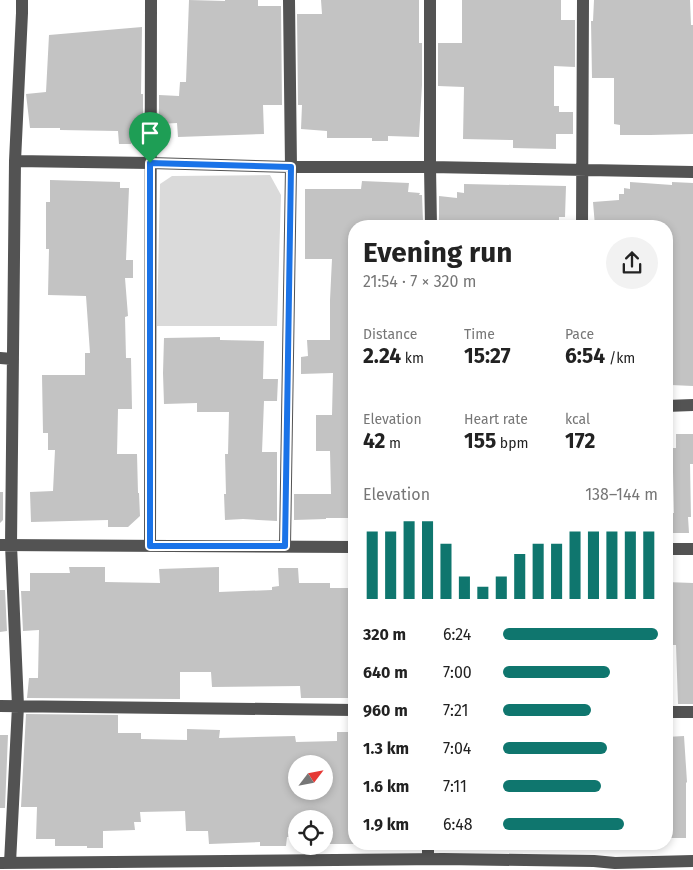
<!DOCTYPE html>
<meta charset="utf-8">
<style>
body{margin:0;font-family:"Fira Sans",sans-serif;background:#f2f2f2;color:#222;height:100vh;display:flex;flex-direction:column;font-size:19px;white-space:nowrap}
*{box-sizing:border-box;margin:0}
p{font-size:16px;color:#767676}
.icon{flex:none;width:28px;height:28px;fill:none;stroke:currentColor;stroke-width:2;stroke-linecap:round;stroke-linejoin:round}
.map{position:relative;flex:1;overflow:hidden}
.drawer{position:absolute;left:348px;top:220px;width:325px;height:630px;display:flex;flex-direction:column;background:#fff;border-radius:20px;box-shadow:0 2px 8px #0003}
.drawer>*{flex:none}
.needle{width:32px;rotate:58deg}
.buttons{position:absolute;left:288px;top:755px;display:grid;gap:10px}
.buttons a{display:grid;place-items:center;width:45px;height:45px;border-radius:50%;background:#fff;box-shadow:0 2px 8px #0003;font-size:25px}
.pin{position:absolute;display:grid;place-items:center;width:42px;height:42px;color:#fff;margin:-51px -21px;border-radius:50% 50% 50% 0;rotate:-45deg;box-shadow:0 0 5px #0007}
.pin .icon{rotate:45deg}
.round{display:grid;place-items:center;flex:none;width:52px;height:52px;border-radius:26px;background:#f2f2f2}
.summary{display:flex;align-items:center;justify-content:space-between;height:85px;padding:0 15px}
h1{font-size:28px;font-weight:700;line-height:38px}
.metrics{display:grid;grid-template-columns:repeat(3,1fr);gap:8px;height:85px;padding:5px 15px}
.metrics div{display:grid;align-content:center}
.metrics b{font-size:21px;font-weight:700}
.metrics small{font-size:14px;font-weight:400}
.metrics p{font-size:14px}
.chart{height:140px;padding:10px 15px}
.chart p{display:flex;justify-content:space-between}
.chart svg{width:100%;height:90px;margin-top:5px;stroke:#0f766e;stroke-width:6}
ul{padding:0 15px;list-style:none;font-size:16px}
li{display:grid;grid-template-columns:80px 60px 1fr;align-items:center;height:38px}
li i{height:12px;border-radius:6px;background:#0f766e}
.map>svg:first-child{display:block}
</style>
<div class="map">
<svg width="693" height="870" viewBox="0 0 693 870">
<rect width="100%" height="100%" fill="#fff"/>
<!-- green -->
<path fill="#dadada" d="M 270,175 L 281,195 L 277,326 L 157,326 L 160,184 L 172,176 Z"/>
<!-- building -->
<path fill="#c3c3c3" fill-rule="evenodd" d="M 189,0 L 225,1 L 225,0 L 258,0 L 258,6 L 281,6 L 282,105 L 263,105 L 264,134 L 178,137 L 177,123 L 159,124 L 159,95 L 179,96 L 180,82 L 186,82 Z
M 321,0 L 419,0 L 419,43 L 422,43 L 422,85 L 419,137 L 388,136 L 388,141 L 372,141 L 372,138 L 327,138 L 327,131 L 301,129 L 302,105 L 298,105 L 297,14 L 322,14 Z
M 462,0 L 561,0 L 561,20 L 575,20 L 575,67 L 554,66 L 554,106 L 559,106 L 559,112 L 573,112 L 573,134 L 556,134 L 556,149 L 513,148 L 513,140 L 463,139 L 464,87 L 438,86 L 438,43 L 462,43 Z
M 594,0 L 690,0 L 691,25 L 693,25 L 693,134 L 650,135 L 620,135 L 620,125 L 614,124 L 614,78 L 592,78 L 591,21 L 593,21 Z
M 142,27 L 141,94 L 143,94 L 143,130 L 131,144 L 119,144 L 118,131 L 60,130 L 60,128 L 30,128 L 26,94 L 46,92 L 49,35 Z
M 50,180 L 120,182 L 120,188 L 129,188 L 126,260 L 133,260 L 133,278 L 125,278 L 128,316 L 125,317 L 126,358 L 131,358 L 132,409 L 118,409 L 117,454 L 137,454 L 138,493 L 139,493 L 140,516 L 128,527 L 108,527 L 108,520 L 31,522 L 30,492 L 53,491 L 55,450 L 48,450 L 48,433 L 43,433 L 42,375 L 85,375 L 85,353 L 90,353 L 86,296 L 48,295 L 49,249 L 46,249 L 46,202 L 50,202 Z
M 362,181 L 409,183 L 408,192 L 420,193 L 419,195 L 422,195 L 423,221 L 398,220 L 398,226 L 354,226 L 353,416 L 354,416 L 354,477 L 352,477 L 352,518 L 326,518 L 326,519 L 294,520 L 294,494 L 331,494 L 330,451 L 316,451 L 316,415 L 332,415 L 333,373 L 301,374 L 301,357 L 308,356 L 307,340 L 330,340 L 330,300 L 332,259 L 305,259 L 305,189 L 361,189 Z
M 630,182 L 672,185 L 672,182 L 693,183 L 693,386 L 671,385 L 671,375 L 666,375 L 666,226 L 595,226 L 593,202 L 619,200 L 619,194 L 624,194 L 624,188 L 630,189 Z
M 464,184 L 566,186 L 565,217 L 559,217 L 559,221 L 480,222 L 480,225 L 445,226 L 445,221 L 439,221 L 439,196 L 457,198 L 457,192 L 464,193 Z
M 220,337 L 220,340 L 264,341 L 263,379 L 278,379 L 277,401 L 264,401 L 262,452 L 277,452 L 277,521 L 243,519 L 225,520 L 224,494 L 226,494 L 225,454 L 228,454 L 229,412 L 197,412 L 197,403 L 164,404 L 163,373 L 164,338 Z
M 676,434 L 693,434 L 693,464 L 690,464 L 691,517 L 688,517 L 689,533 L 672,533 L 671,513 L 674,513 L 673,472 L 666,472 L 666,448 L 676,448 Z
M 0,492 L 3,492 L 3,520 L 0,523 Z
M 69,567 L 105,567 L 105,582 L 160,583 L 159,569 L 219,567 L 219,592 L 272,590 L 272,587 L 279,586 L 278,568 L 298,568 L 299,583 L 330,583 L 330,588 L 354,588 L 354,676 L 348,676 L 348,698 L 301,698 L 300,686 L 212,687 L 211,672 L 180,672 L 180,699 L 27,698 L 29,678 L 38,678 L 39,630 L 23,631 L 21,591 L 30,591 L 30,573 L 70,573 Z
M 666,582 L 693,583 L 693,704 L 678,704 L 676,645 L 666,645 Z
M 0,590 L 5,590 L 7,631 L 0,632 Z
M 26,714 L 118,715 L 118,733 L 141,733 L 141,739 L 187,740 L 187,729 L 220,730 L 219,738 L 295,736 L 296,742 L 337,741 L 337,732 L 354,732 L 354,844 L 324,844 L 324,819 L 296,819 L 296,837 L 287,837 L 286,846 L 260,846 L 260,842 L 209,844 L 208,831 L 186,831 L 185,811 L 140,812 L 141,822 L 134,822 L 135,830 L 103,831 L 103,848 L 87,848 L 87,846 L 55,846 L 55,839 L 36,839 L 37,807 L 21,807 ZM 296,764 L 324,764 L 324,791 L 296,791 Z
M 0,735 L 8,735 L 5,808 L 0,808 Z
M 684,736 L 687,782 L 686,783 L 686,838 L 666,838 L 666,737 Z"/>
<g fill="none" stroke-linecap="round" stroke-linejoin="round">
<!-- minor -->
<path stroke="#535353" stroke-width="12" d="M 430,0 L 430,167 L 431,226
M 15,161 L 150,163 L 291,167 L 430,167 L 693,172
M 582,226 L 583,0
M 0,358 L 13,359
M 666,406 L 693,405
M 0,545 L 354,547
M 150,546 L 151,0
M 285,546 L 291,167 L 289,0
M 666,549 L 693,549
M 0,706 L 354,710
M 666,712 L 693,712
M 428,859 L 428,844
M 0,863 L 443,859 L 594,861 L 615,863 L 693,861
M 10,863 L 18,706 L 11,545 L 15,161 L 22,13 L 22,0"/>
</g>
<g fill="none" stroke-linecap="round" stroke-linejoin="round">
<defs>
<path id="route" d="M 150,163 L 291,167 L 285,546 L 150,546 Z"/>
</defs>
<!-- route casing -->
<use href="#route" stroke="#fff" stroke-width="10"/>
<!-- route -->
<use href="#route" stroke="#1a73e8" stroke-width="6"/>
</g>
</svg>
<div class="buttons">
<a><svg class="needle" viewBox="-14 -14 28 28"><path d="M0-13l5 13h-10z" fill="#e53935"/><path d="M0 13l5-13h-10z" fill="#767676"/></svg></a>
<a><svg class="icon" aria-label="locate" viewBox="0 0 24 24"><circle cx="12" cy="12" r="6"/><path d="M12 2v4M12 18v4M2 12h4M18 12h4"/></svg></a>
</div>
<div class="pin" style="left:150px;top:163px;background:#1e9e55"><svg class="icon" aria-label="arrive" viewBox="0 0 24 24"><path d="M6 21V4h12l-3 4 3 4H6"/></svg></div>
<section class="drawer">
<div class="summary"><div><h1>Evening run</h1><p>21:54 · 7 × 320 m</p></div><a class="round"><svg class="icon" aria-label="share" viewBox="0 0 24 24"><path d="M12 15V3M7 8l5-5 5 5M5 13v7h14v-7"/></svg></a></div>
<div class="metrics">
<div><p>Distance</p><b>2.24<small> km</small></b></div>
<div><p>Time</p><b>15:27</b></div>
<div><p>Pace</p><b>6:54<small> /km</small></b></div>
</div>
<div class="metrics">
<div><p>Elevation</p><b>42<small> m</small></b></div>
<div><p>Heart rate</p><b>155<small> bpm</small></b></div>
<div><p>kcal</p><b>172</b></div>
</div>
<div class="chart"><p><span>Elevation</span>138–144 m</p>
<svg viewBox="0 0 160 44" preserveAspectRatio="none"><path d="M5 44V11M15 44V11M25 44V6M35 44V6M45 44V17M55 44V33M65 44V38M75 44V33M85 44V22M95 44V17M105 44V17M115 44V11M125 44V11M135 44V11M145 44V11M155 44V11"/></svg>
</div>
<ul>
<li><b>320 m</b>6:24<i style="width:100%"></i></li>
<li><b>640 m</b>7:00<i style="width:69%"></i></li>
<li><b>960 m</b>7:21<i style="width:57%"></i></li>
<li><b>1.3 km</b>7:04<i style="width:67%"></i></li>
<li><b>1.6 km</b>7:11<i style="width:63%"></i></li>
<li><b>1.9 km</b>6:48<i style="width:78%"></i></li>
</ul>
</section>
</div>
